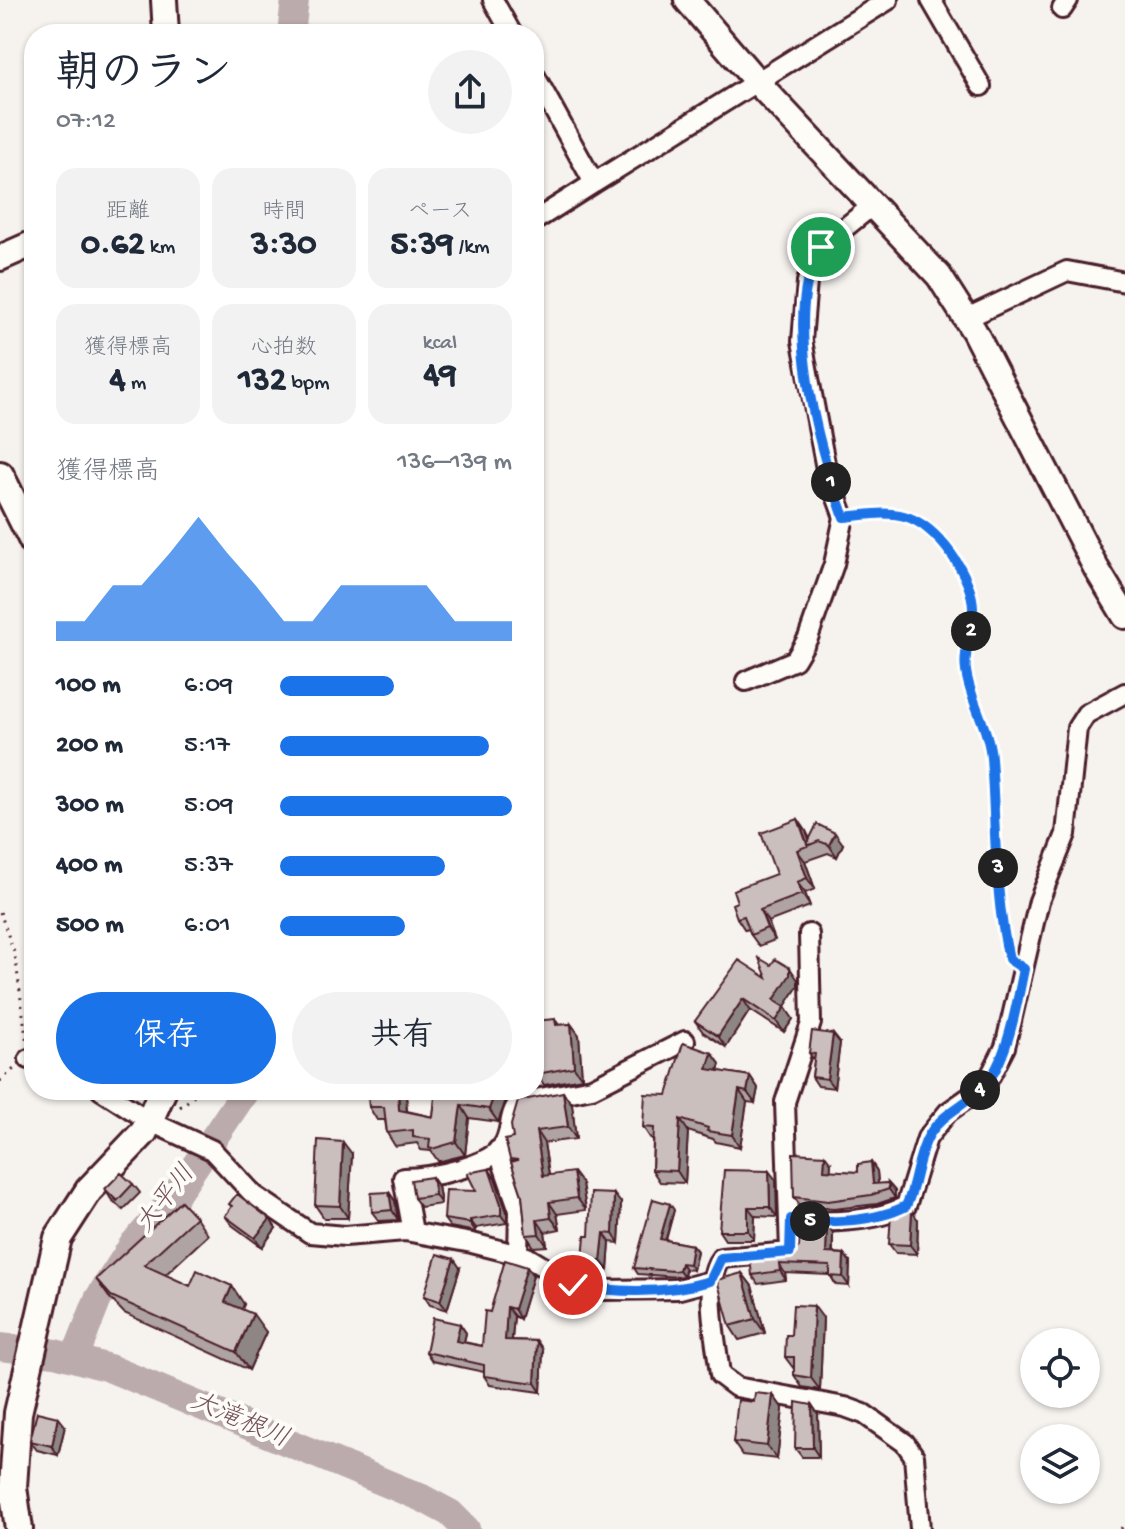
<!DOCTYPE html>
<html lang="ja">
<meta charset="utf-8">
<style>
body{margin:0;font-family:"Gochi Hand","Klee One",sans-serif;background:#f2f2f3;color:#1f2937;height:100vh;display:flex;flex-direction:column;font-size:30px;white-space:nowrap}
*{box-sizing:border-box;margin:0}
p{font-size:26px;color:#747a83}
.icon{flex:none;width:44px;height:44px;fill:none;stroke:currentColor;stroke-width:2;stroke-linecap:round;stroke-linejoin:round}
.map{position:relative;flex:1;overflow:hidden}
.sheet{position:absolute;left:24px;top:24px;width:520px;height:1076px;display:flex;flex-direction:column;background:#fff;border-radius:32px;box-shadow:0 2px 6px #0004}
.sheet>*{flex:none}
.fabs{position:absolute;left:1020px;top:1328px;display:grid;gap:16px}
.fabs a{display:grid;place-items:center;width:80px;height:80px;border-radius:50%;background:#fff;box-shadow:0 2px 6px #0004;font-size:40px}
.pin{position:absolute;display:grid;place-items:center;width:68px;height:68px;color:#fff;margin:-34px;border:4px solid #fff;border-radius:50%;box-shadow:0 2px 8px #0007}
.km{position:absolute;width:40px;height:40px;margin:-20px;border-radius:50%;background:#222;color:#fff;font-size:22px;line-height:40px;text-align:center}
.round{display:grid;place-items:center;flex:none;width:84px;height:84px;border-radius:42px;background:#f2f2f3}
.summary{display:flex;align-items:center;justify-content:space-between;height:136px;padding:0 32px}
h1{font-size:44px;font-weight:700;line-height:60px}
.stats{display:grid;grid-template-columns:repeat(3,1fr);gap:12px;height:136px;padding:8px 32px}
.stats div{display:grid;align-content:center;border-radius:20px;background:#f2f2f3;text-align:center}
.stats b{font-size:34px;font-weight:700}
.stats small{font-size:22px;font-weight:400}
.stats p{font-size:22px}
.chart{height:224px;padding:16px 32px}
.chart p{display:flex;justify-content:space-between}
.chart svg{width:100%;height:144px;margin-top:8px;fill:#1a73e8;opacity:.7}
.cta{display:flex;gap:16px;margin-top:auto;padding:16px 32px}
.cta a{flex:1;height:92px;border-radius:48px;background:#1a73e8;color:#fff;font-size:32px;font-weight:700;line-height:92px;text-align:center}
.cta a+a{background:#f2f2f3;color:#1f2937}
ul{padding:0 32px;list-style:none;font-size:26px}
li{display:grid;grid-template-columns:128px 96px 1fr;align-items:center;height:60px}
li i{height:20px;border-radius:10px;background:#1a73e8}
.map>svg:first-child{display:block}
</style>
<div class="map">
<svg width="1125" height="1529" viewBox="0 0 1125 1529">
<rect width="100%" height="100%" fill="#f6f3ef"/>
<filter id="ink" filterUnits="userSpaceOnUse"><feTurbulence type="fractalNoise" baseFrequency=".0125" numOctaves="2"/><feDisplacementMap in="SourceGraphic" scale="16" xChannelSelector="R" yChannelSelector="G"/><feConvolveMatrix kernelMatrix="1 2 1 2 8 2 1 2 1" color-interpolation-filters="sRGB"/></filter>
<g filter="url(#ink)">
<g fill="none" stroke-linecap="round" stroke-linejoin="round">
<!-- river -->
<path stroke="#bbabac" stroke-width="28" d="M 291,34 L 295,0
M 0,1347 L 55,1353 L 109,1368 L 422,1498 L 450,1513 L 466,1529
M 75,1357 L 98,1299 L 134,1243 L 170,1203 L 246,1090"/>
<defs>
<path id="minor" d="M 493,0 L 512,34
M 931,0 L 981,86
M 1062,9 L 1068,0
M 534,74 L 594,183 L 888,0
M 534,221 L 594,183
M 967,318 L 1067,271 L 1125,282
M 746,681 L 795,660 L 808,638 L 834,564 L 844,517 L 826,469 L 802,341 L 807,282 L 813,260 L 821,247 L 873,205
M 809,934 L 811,1023 L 785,1102 L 790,1252 L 721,1258 C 702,1282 717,1344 720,1375 L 736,1387 L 845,1407 L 864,1414 L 905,1443 L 914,1456 L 920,1529
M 29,1059 L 34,1057
M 101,1090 L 151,1122 L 212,1150 L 254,1195 L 310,1233 L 345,1236 L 405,1231 L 472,1243 L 527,1257 L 573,1285 L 604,1290 L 680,1289 L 710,1281
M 498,1150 L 519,1210 L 518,1254
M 791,1219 C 824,1224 876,1222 906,1206 L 927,1138 L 948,1112 L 985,1086 L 1005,1047 L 1039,901 L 1066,834 L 1077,728 L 1086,714 L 1125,693
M 413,1232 L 403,1178 C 428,1178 493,1167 505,1142 C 512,1128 508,1113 520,1102 L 592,1088 L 685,1041"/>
<path id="tertiary" d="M 164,0 L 166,34
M 687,0 L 758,83 L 939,276 L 974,331 L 1096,568 L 1125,616
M 0,258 L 34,243"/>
<path id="secondary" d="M 0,475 L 34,543
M 19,1529 L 13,1487 L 18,1413 L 58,1238 L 89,1190 L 144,1132 L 163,1090"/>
</defs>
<!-- minor casing -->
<use href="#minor" stroke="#4a1f2b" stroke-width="24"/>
<!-- tertiary casing -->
<use href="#tertiary" stroke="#4a1f2b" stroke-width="30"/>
<!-- secondary casing -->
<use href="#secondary" stroke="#4a1f2b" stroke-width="32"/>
<!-- path -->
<path stroke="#4a1f2b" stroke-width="3" stroke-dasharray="2 6" stroke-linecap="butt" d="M 859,516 L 904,516 L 929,531 L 963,574 L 973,600 L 965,654 L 966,672 L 991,755 L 993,818 L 1008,953
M 0,912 L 15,955 L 27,1044
M 0,1081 L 15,1068
M 180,1107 L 202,1090
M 1121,1529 L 1125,1522"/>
<!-- minor -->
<use href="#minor" stroke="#fdfcf7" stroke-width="18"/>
<!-- tertiary -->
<use href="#tertiary" stroke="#fdfcf7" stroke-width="24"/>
<!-- secondary -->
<use href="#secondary" stroke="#fdfcf7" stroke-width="26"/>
</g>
<!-- wall -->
<path fill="#afa4a3" stroke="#4a1f2b" stroke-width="2" d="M 798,819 L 806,831 L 810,839 L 843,844 L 837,857 L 828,853 L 805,861 L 815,889 L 805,893 L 810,906 L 768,922 L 775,940 L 759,946 L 751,935 L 749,929 L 745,930 L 737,918 L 737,902 L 776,874 Z
M 771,965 L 798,980 L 798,986 L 784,1007 L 793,1019 L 784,1032 L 750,1010 L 726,1047 L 703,1032 L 695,1021 L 767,978 Z
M 555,1019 L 559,1025 L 571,1024 L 579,1035 L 582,1078 L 544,1085 L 537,1074 Z
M 833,1034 L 840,1043 L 834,1088 L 818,1086 L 812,1077 L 814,1060 L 809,1053 Z
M 712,1053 L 720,1064 L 718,1071 L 750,1076 L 758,1088 L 755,1103 L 747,1102 L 740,1147 L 716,1142 L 713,1139 L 688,1131 L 685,1183 L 660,1182 L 652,1170 L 653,1139 L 651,1139 L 643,1127 L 667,1095 Z
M 368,1090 L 406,1090 L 407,1111 L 433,1117 L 435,1097 L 413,1090 L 517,1090 L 506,1100 L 498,1122 L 469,1118 L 465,1155 L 441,1161 L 438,1161 L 431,1151 L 421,1150 L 417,1143 L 395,1146 L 387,1133 L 385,1120 L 377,1120 L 369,1107 Z
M 563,1092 L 572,1104 L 576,1139 L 544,1143 L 549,1176 L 582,1184 L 586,1210 L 557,1214 L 560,1229 L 545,1232 L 547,1246 L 534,1247 L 526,1235 L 522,1195 L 510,1159 L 513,1138 Z
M 352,1154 L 348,1218 L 324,1218 L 315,1205 Z
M 871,1162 L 877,1171 L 878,1184 L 888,1183 L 895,1191 L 895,1198 L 877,1204 L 834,1209 L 800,1205 L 794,1197 L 831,1163 L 830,1171 L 858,1172 Z
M 432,1177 L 438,1186 L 441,1204 L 421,1207 L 414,1198 Z
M 495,1178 L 507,1212 L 507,1223 L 476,1228 L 476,1232 L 450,1227 L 444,1219 L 476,1191 Z
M 776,1180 L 777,1217 L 755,1216 L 754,1240 L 725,1240 L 719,1231 Z
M 133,1184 L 140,1193 L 123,1210 L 111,1199 L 105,1189 Z
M 389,1192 L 395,1201 L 398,1220 L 379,1221 L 372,1212 Z
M 621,1203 L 619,1243 L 610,1242 L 608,1270 L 589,1269 L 583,1259 L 589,1236 Z
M 229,1204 L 276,1228 L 262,1247 L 232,1225 L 225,1216 L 232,1207 Z
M 674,1210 L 666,1240 L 692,1245 L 697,1251 L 693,1270 L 685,1269 L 684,1276 L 678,1277 L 638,1274 L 634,1268 Z
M 196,1217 L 208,1235 L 165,1275 L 190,1286 L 244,1304 L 242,1309 L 266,1332 L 249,1370 L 124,1313 L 109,1297 L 96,1279 Z
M 918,1220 L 917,1254 L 896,1253 L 889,1244 Z
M 827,1225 L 833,1233 L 833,1253 L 844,1254 L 850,1262 L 849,1286 L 836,1285 L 830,1275 L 785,1273 L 786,1280 L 758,1284 L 752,1275 L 790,1254 L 799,1247 L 812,1232 Z
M 460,1268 L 447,1310 L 430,1305 L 424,1296 Z
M 742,1273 L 752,1286 L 765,1333 L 739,1340 L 730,1326 Z
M 533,1276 L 520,1319 L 514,1316 L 512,1340 L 537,1341 L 543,1350 L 541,1392 L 490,1385 L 484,1376 L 484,1372 L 432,1361 L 426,1352 L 460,1324 L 466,1333 L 464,1342 L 482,1346 L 490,1312 Z
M 572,1289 L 578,1298 L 574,1312 L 560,1307 L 555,1300 L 552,1299 L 545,1290 Z
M 823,1318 L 820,1390 L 802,1387 L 794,1375 L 794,1369 L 785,1357 L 791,1335 Z
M 773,1395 L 783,1409 L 777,1459 L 742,1455 L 733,1442 L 754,1402 Z
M 812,1405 L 818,1414 L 819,1457 L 802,1457 L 795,1448 Z
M 58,1417 L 65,1426 L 58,1455 L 37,1450 L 30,1441 Z"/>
<!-- shaded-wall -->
<path fill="#8e8685" stroke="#4a1f2b" stroke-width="2" d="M 798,819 L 806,831 L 811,844 L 808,845 Z
M 835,833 L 843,844 L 837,857 L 829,845 Z
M 797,850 L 805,861 L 815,889 L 807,878 Z
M 797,882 L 805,893 L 810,906 L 802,894 Z
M 760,910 L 768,922 L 775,940 L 767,928 Z
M 790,968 L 798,980 L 798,986 L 782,1011 L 774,1000 Z
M 743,999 L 750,1010 L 726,1047 L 718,1036 Z
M 785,1007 L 793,1019 L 784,1032 L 776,1021 Z
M 571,1024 L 579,1035 L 582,1078 L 574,1067 Z
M 833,1034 L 840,1043 L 834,1088 L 827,1079 Z
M 712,1053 L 720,1064 L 715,1080 L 707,1069 Z
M 750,1076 L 758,1088 L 755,1103 L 747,1092 Z
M 398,1090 L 406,1090 L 407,1122 L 399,1110 Z
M 496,1090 L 498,1090 L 506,1100 L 498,1122 L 489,1109 Z
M 739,1090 L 747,1102 L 740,1147 L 732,1135 Z
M 563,1092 L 572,1104 L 576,1139 L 568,1127 Z
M 461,1105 L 469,1118 L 465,1155 L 456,1142 Z
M 680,1119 L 688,1131 L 685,1183 L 677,1171 Z
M 536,1131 L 544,1143 L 551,1188 L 543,1176 Z
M 343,1142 L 352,1154 L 348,1218 L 340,1206 Z
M 825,1155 L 831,1163 L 830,1179 L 824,1170 Z
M 871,1162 L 877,1171 L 879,1193 L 873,1184 Z
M 489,1169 L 495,1178 L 507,1212 L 507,1223 L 501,1215 Z
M 769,1171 L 776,1180 L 777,1217 L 770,1207 Z
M 573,1172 L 582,1184 L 586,1210 L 577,1198 Z
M 432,1177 L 438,1186 L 441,1204 L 435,1195 Z
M 888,1183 L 895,1191 L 895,1198 L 889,1189 Z
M 389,1192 L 395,1201 L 398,1220 L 392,1210 Z
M 614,1194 L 621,1203 L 619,1243 L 613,1234 Z
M 549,1202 L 557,1214 L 560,1229 L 551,1218 Z
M 670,1204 L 674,1210 L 664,1245 L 660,1239 Z
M 748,1207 L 755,1216 L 754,1240 L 748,1231 Z
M 912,1211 L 918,1220 L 917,1254 L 910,1245 Z
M 270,1219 L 276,1228 L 262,1247 L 255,1238 Z
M 470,1220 L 476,1228 L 476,1232 L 470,1223 Z
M 537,1220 L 545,1232 L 547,1246 L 539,1234 Z
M 827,1225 L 833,1233 L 832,1261 L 826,1253 Z
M 604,1233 L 610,1242 L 608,1270 L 601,1261 Z
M 692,1245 L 697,1251 L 693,1270 L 689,1264 Z
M 844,1254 L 850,1262 L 849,1286 L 843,1277 Z
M 454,1259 L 460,1268 L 447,1310 L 440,1301 Z
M 681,1263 L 685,1269 L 684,1276 L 679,1270 Z
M 779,1264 L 785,1273 L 786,1280 L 780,1271 Z
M 527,1267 L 533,1276 L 520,1319 L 514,1309 Z
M 742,1273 L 752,1286 L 765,1333 L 755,1319 Z
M 232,1286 L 244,1304 L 238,1319 L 225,1302 Z
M 572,1289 L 578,1298 L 574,1312 L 567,1303 Z
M 814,1306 L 823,1318 L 820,1390 L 811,1378 Z
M 507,1307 L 514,1316 L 511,1349 L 505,1340 Z
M 253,1314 L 266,1332 L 249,1370 L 236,1352 Z
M 460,1324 L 466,1333 L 462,1350 L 456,1341 Z
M 537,1341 L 543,1350 L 541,1392 L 535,1383 Z
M 773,1395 L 783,1409 L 777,1459 L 767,1446 Z
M 812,1405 L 818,1414 L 819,1457 L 813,1448 Z
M 58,1417 L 65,1426 L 58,1455 L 52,1446 Z"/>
<!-- building -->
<path fill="#cbbfbe" stroke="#4a1f2b" stroke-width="2" d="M 798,819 L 807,844 L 817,824 L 835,833 L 829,845 L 819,841 L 797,850 L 807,878 L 797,882 L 802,894 L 760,910 L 767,928 L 751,935 L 744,916 L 737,918 L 732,904 L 737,902 L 733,890 L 776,874 L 761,833 Z
M 759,958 L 771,965 L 775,959 L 790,968 L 790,975 L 774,1000 L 785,1007 L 776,1021 L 743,999 L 718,1036 L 695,1021 L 739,960 L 767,978 Z
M 555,1019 L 556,1025 L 571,1024 L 574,1067 L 537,1074 L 534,1042 L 534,1021 Z
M 812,1031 L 833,1034 L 827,1079 L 812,1077 L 815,1054 L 809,1053 Z
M 683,1043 L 712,1053 L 707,1069 L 750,1076 L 747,1092 L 739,1090 L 732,1135 L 707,1131 L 708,1128 L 680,1119 L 677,1171 L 652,1170 L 654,1128 L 643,1127 L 645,1094 L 667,1095 Z
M 368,1090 L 398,1090 L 399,1110 L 433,1117 L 436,1090 L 496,1090 L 489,1109 L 461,1105 L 456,1142 L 432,1149 L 429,1148 L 430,1139 L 413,1137 L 413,1130 L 387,1133 L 384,1107 L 369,1107 Z
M 563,1092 L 568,1127 L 536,1131 L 543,1176 L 573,1172 L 577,1198 L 549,1202 L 551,1218 L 537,1220 L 539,1234 L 526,1235 L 522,1195 L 511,1162 L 518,1160 L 510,1159 L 505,1140 L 513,1138 L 511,1125 L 518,1101 Z
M 318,1140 L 343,1142 L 340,1206 L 315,1205 Z
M 793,1153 L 825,1155 L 824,1170 L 858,1172 L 858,1164 L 871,1162 L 873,1184 L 888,1183 L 889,1189 L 871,1195 L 828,1201 L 794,1197 Z
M 489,1169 L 501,1204 L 501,1215 L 470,1220 L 470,1223 L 444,1219 L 446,1190 L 476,1191 L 467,1173 Z
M 724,1170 L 769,1171 L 770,1207 L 748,1207 L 748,1231 L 719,1231 Z
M 121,1173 L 133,1184 L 117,1201 L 105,1189 Z
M 432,1177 L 435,1195 L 414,1198 L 411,1180 Z
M 389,1192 L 392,1210 L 372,1212 L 371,1193 Z
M 591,1193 L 614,1194 L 613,1234 L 604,1233 L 601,1261 L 583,1259 L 585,1236 L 589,1236 Z
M 237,1194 L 270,1219 L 255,1238 L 225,1216 L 232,1206 L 229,1204 Z
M 653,1199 L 670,1204 L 660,1239 L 692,1245 L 689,1264 L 681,1263 L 679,1270 L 674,1271 L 634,1268 Z
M 181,1201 L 196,1217 L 144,1265 L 190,1286 L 197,1270 L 232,1286 L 225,1302 L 253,1314 L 236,1352 L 111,1296 L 96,1279 Z
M 912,1211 L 910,1245 L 889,1244 L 891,1214 Z
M 813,1225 L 827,1225 L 826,1253 L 844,1254 L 843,1277 L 830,1276 L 830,1266 L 779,1264 L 780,1271 L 752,1275 L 750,1258 L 790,1254 L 799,1247 L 800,1232 L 812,1232 Z
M 437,1254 L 454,1259 L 440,1301 L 424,1296 Z
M 505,1260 L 527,1267 L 514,1309 L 507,1307 L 505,1340 L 537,1341 L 535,1383 L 484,1376 L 484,1365 L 426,1352 L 433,1318 L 460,1324 L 456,1341 L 482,1346 L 485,1311 L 490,1312 Z
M 742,1273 L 755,1319 L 730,1326 L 717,1280 Z
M 549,1279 L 572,1289 L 567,1303 L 554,1298 L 556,1293 L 545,1290 Z
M 793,1305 L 814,1306 L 811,1378 L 794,1375 L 794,1357 L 785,1357 L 786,1335 L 791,1335 Z
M 755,1393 L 773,1395 L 767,1446 L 733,1442 L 738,1400 L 754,1402 Z
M 796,1402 L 812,1405 L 813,1448 L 795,1448 Z
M 37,1412 L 58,1417 L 52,1446 L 30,1441 Z"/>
</g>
<g fill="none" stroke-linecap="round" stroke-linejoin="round" filter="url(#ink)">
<defs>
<path id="route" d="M 573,1285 C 618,1293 666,1294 710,1281 L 721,1258 L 790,1252 L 791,1219 C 824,1224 876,1222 906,1206 C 917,1184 916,1158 929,1135 C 943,1112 967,1105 984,1086 C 1008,1061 1017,1002 1024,969 L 1009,959 C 994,894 996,825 991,758 C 989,728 970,701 966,671 C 963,650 973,631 973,610 C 974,578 937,524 904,516 C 885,511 863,515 844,517 C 819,450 780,311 821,247"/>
</defs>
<!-- route casing -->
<use href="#route" stroke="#fff" stroke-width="16"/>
<!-- route -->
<use href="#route" stroke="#1a73e8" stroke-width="10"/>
</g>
<g text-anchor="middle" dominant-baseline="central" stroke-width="8" stroke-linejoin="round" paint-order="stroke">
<!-- water labels -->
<g font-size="26" font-style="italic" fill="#725058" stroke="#fdfcf7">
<text transform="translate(167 1200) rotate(-52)">大平川</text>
<text transform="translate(239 1422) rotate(23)">大滝根川</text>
</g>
</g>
</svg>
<div class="fabs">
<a><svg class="icon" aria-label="locate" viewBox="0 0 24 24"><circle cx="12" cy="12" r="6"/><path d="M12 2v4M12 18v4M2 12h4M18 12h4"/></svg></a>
<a><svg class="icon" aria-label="layers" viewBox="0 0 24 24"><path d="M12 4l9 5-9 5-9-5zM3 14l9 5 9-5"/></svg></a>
</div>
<div class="pin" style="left:821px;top:247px;background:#1e9e55"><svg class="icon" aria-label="arrive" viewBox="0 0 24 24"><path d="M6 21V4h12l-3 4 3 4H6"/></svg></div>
<div class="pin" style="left:573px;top:1285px;background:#d93025"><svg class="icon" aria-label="check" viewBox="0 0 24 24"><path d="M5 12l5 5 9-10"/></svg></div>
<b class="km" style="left:831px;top:482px">1</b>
<b class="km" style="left:971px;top:631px">2</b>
<b class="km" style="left:998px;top:868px">3</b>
<b class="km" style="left:980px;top:1090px">4</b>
<b class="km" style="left:810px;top:1221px">5</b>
<section class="sheet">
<div class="summary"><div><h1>朝のラン</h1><p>07:12</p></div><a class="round"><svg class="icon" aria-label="share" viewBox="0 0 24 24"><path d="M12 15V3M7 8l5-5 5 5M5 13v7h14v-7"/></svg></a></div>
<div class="stats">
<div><p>距離</p><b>0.62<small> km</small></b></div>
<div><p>時間</p><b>3:30</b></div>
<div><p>ペース</p><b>5:39<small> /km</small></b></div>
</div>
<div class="stats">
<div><p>獲得標高</p><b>4<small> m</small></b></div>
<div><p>心拍数</p><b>132<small> bpm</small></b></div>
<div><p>kcal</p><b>49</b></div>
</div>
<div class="chart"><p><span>獲得標高</span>136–139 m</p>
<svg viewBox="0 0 160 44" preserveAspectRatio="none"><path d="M0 44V38L10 38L20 27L30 27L40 17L50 6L60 17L70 27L80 38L90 38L100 27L110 27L120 27L130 27L140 38L150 38L160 38V44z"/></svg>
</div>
<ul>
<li><b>100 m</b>6:09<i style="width:49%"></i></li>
<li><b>200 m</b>5:17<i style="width:90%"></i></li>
<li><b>300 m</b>5:09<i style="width:100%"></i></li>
<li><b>400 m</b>5:37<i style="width:71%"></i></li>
<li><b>500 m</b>6:01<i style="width:54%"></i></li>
</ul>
<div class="cta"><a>保存</a><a>共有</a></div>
</section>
</div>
